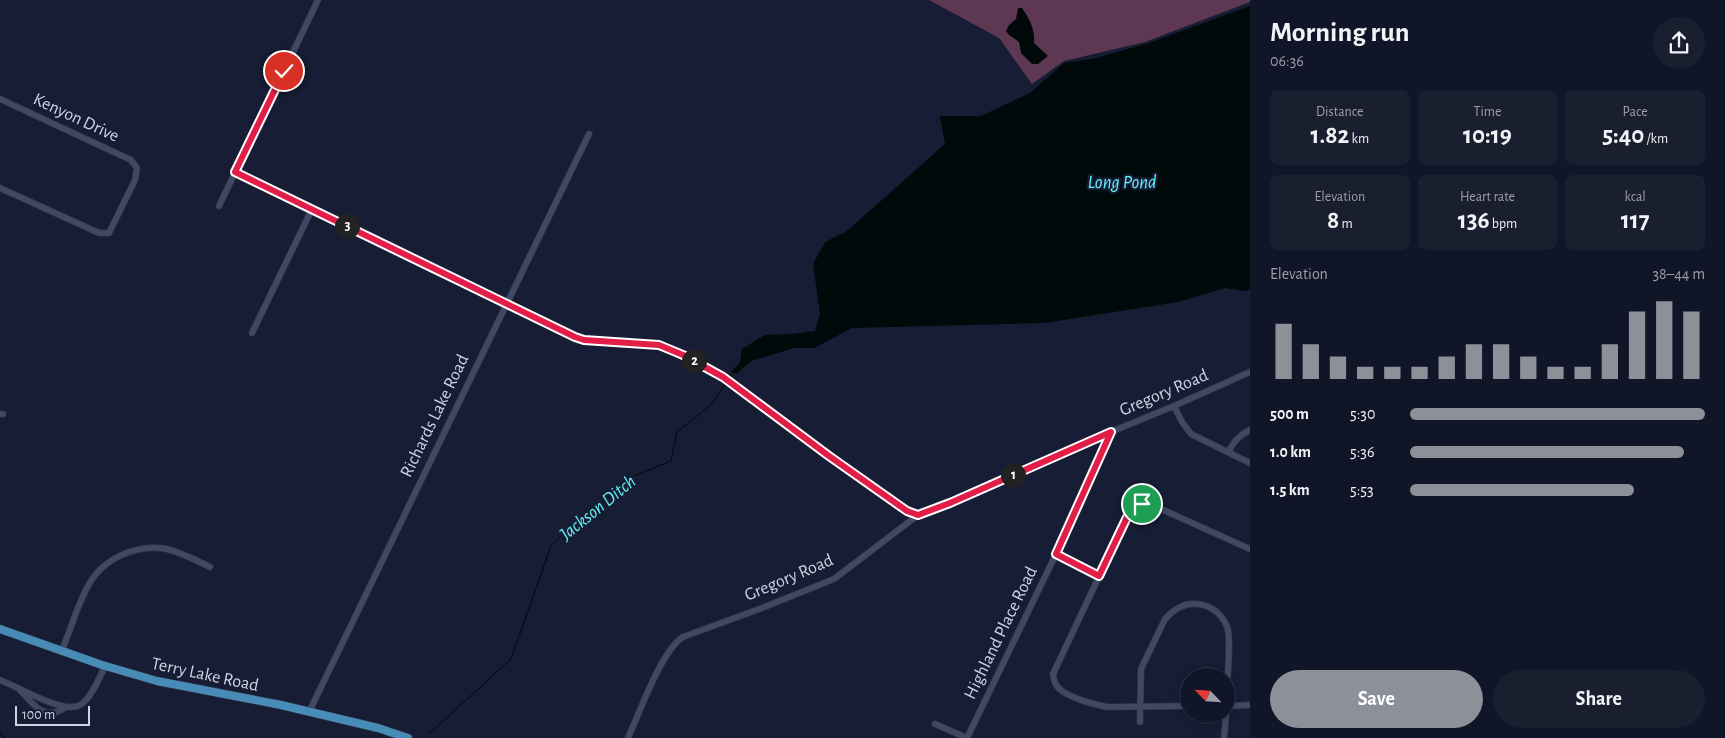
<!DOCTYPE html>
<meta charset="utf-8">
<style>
body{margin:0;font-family:"Alegreya Sans",sans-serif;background:#191f2f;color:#f1f3f6;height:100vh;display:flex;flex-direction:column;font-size:19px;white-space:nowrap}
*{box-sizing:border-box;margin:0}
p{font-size:16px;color:#9c9fa7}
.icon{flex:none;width:28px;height:28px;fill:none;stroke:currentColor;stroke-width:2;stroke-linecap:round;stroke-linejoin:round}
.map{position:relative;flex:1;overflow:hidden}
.sheet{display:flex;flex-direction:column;background:#101627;width:475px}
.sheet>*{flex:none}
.needle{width:32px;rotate:295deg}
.tools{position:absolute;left:1180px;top:668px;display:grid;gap:10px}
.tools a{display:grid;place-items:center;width:55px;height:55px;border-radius:50%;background:#101627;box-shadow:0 2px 8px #0003,0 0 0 1px #303544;font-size:25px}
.scale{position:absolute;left:15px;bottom:12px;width:75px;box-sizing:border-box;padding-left:5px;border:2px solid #cdd3e3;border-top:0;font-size:14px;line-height:18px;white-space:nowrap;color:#cdd3e3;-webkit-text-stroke:4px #161d34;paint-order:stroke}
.pin{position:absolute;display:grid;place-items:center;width:42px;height:42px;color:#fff;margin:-21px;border:2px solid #fff;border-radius:50%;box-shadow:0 1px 5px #0007}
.km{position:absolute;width:25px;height:25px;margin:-12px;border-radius:50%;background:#222;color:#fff;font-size:14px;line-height:25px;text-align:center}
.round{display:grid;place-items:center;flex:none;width:52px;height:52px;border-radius:26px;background:#191f2f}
.head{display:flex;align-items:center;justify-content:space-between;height:85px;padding:0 20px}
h1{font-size:28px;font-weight:600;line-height:38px}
.metrics{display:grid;grid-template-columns:repeat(3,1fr);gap:8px;height:85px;padding:5px 20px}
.metrics div{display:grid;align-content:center;border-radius:8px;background:#191f2f;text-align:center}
.metrics b{font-size:25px;font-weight:600}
.metrics small{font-size:14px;font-weight:400}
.metrics p{font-size:14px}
.chart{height:140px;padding:10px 20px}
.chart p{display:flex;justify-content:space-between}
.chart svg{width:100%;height:90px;margin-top:5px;stroke:#8c9099;stroke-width:6}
.primary-button{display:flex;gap:10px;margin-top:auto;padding:10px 20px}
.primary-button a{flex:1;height:58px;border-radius:30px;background:#8c9099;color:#fff;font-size:20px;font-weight:600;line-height:58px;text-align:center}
.primary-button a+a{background:#191f2f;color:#f1f3f6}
ul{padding:0 20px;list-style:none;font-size:16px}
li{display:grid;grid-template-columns:80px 60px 1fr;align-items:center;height:38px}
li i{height:12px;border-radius:6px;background:#8c9099}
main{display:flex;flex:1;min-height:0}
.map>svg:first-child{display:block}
</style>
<main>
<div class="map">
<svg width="1250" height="738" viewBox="0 0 1250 738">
<rect width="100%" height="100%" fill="#161d34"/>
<!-- green -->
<path fill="#5e3752" d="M 929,0 L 1250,0 L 1250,2 L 1145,42 L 1064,61 L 1032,84 L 999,38 Z"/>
<!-- water -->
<path fill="#01090a" d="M 1250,6 L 1250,289 L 1245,291 L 1225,288 L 1178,302 L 1044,323 L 852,328 L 814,348 L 794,348 L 751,361 L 736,374 L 731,372 L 740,362 L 742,349 L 765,335 L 792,334 L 815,331 L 820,314 L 813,264 L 825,242 L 847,231 L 945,144 L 940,116 L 981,116 L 1030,93 L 1064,63 L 1096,58 L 1149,43 Z
M 1018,8 L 1022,8 C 1030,20 1035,29 1034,43 L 1048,56 L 1038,64 L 1032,64 L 1021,53 L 1019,42 L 1009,35 L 1006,31 L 1009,25 L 1016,19 Z"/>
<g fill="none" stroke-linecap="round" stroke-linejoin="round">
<!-- stream -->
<path stroke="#01090a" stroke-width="1" d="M 729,378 L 733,373
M 0,733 L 4,738
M 430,733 L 511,659 L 551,546 L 568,529 L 610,496 L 631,477 L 671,461 L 677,432 L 711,405 L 727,382"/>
<defs>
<path id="minor" d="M 0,99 L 131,160 L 137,168 L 135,180 L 109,233 L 99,233 L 0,188
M 235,172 L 575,337 L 584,340 L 659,345 L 683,355 L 723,377 L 907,511 L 918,515
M 219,206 L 318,0
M 252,333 L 312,209
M 1174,406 L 1182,422 L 1191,434 L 1250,463
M 0,414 L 3,414
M 1228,452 C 1234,442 1239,435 1250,430
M 1056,554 L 1099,575
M 62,650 C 71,629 77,606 88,586 C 102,559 137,543 167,549 C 182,553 196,560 210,567
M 0,680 C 17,686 64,715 80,705 C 90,700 100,677 105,666
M 21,691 C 35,706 44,722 66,707
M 1189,706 L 1107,707 C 1093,704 1064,697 1056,685 C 1054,682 1054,678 1053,674 L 1130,511 L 1136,506 L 1142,504 L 1150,504 L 1250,549
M 1226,706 L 1250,705
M 309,712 L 589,134
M 1140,722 L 1141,669 L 1165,619 C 1174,609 1185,602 1198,604 C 1212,605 1225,617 1228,630 C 1231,648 1227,680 1226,700
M 935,724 L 967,738 L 1056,554 L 1111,432
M 628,738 C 640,712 661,651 683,637 L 762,608 L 834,579 L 918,515 L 951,503 L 1079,445 L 1174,406 L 1250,372
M 1224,738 L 1226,714"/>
<path id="major" d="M 0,629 L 102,665 L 157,681 L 281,705 L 378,728 L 408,738"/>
</defs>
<!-- minor casing -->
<use href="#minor" stroke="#34384b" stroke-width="7"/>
<!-- major casing -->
<use href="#major" stroke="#34384b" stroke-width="9"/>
<!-- minor -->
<use href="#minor" stroke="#404963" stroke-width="5.5"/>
<!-- major -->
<use href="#major" stroke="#478bb7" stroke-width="8"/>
</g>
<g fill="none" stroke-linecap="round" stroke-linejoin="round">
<defs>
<path id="route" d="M 284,71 L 235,172 L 575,337 L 584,340 L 659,345 L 683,355 L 723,377 L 829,456 L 907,511 L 918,515 L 950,503 L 1111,432 L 1056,554 L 1099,576 L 1130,511 L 1136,506 L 1142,504"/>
</defs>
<!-- route casing -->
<use href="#route" stroke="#fff" stroke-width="10"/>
<!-- route -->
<use href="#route" stroke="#e11d48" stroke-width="6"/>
</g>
<g text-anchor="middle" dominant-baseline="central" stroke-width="4.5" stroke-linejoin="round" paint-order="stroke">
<!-- street labels -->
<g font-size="18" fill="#cdd3e3" stroke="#161d34">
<text transform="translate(76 118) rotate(25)">Kenyon Drive</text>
<text transform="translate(1164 393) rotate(-23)">Gregory Road</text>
<text transform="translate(435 416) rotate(-64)">Richards Lake Road</text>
<text transform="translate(789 578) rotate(-23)">Gregory Road</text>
<text transform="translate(1001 633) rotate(-64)">Highland Place Road</text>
<text transform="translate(205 675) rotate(12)">Terry Lake Road</text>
</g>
<!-- water labels -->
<g font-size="19" font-style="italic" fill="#65eff7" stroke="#161d34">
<text x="1122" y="182">Long Pond</text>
<text transform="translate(598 508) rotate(-39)">Jackson Ditch</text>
</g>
</g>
</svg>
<div class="tools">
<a><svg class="needle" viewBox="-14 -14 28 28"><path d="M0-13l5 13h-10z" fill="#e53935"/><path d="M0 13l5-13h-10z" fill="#9c9fa7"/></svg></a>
</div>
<div class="scale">100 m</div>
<div class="pin" style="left:1142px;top:504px;background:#1e9e55"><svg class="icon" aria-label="arrive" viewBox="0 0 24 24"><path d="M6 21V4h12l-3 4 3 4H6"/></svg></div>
<div class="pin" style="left:284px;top:71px;background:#d93025"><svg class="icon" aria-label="check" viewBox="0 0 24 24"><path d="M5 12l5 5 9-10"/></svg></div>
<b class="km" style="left:1013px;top:475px">1</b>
<b class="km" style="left:694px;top:361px">2</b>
<b class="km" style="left:347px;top:226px">3</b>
</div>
<section class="sheet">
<div class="head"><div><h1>Morning run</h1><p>06:36</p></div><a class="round"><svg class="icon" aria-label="share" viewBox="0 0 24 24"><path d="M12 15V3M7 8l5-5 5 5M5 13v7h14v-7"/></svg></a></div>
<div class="metrics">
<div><p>Distance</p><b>1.82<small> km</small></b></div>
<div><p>Time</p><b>10:19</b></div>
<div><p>Pace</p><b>5:40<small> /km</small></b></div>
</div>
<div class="metrics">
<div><p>Elevation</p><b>8<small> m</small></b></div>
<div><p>Heart rate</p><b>136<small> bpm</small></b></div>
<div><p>kcal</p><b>117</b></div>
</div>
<div class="chart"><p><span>Elevation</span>38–44 m</p>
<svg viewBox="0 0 160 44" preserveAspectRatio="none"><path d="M5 44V17M15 44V27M25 44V33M35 44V38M45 44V38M55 44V38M65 44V33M75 44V27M85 44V27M95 44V33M105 44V38M115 44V38M125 44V27M135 44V11M145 44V6M155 44V11"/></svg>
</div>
<ul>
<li><b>500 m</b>5:30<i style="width:100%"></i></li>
<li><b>1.0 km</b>5:36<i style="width:93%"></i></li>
<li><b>1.5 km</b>5:53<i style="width:76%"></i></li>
</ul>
<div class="primary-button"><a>Save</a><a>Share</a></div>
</section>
</main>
